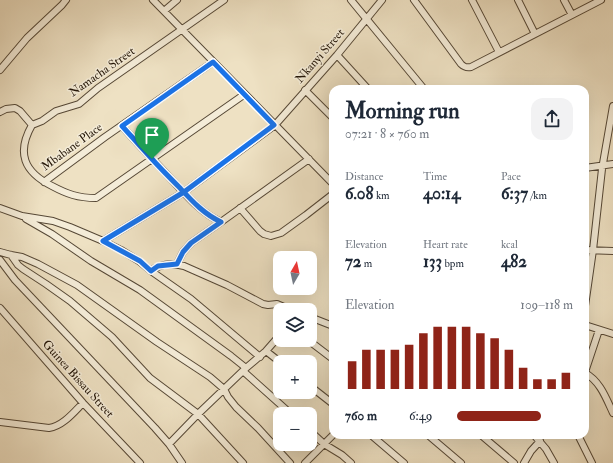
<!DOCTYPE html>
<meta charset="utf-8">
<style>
body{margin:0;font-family:"IM FELL Double Pica",serif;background:#f2f2f3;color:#1f2937;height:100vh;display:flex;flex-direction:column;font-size:15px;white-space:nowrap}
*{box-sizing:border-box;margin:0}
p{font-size:13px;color:#747a83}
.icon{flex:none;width:22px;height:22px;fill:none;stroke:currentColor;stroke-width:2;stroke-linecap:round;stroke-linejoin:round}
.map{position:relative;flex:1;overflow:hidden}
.drawer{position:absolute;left:329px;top:85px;width:260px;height:354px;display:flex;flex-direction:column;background:#fff;border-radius:12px;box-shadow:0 4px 16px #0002}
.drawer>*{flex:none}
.needle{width:26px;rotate:9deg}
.controls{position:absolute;left:273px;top:251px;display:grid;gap:8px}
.controls a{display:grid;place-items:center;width:44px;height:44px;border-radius:8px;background:#fff;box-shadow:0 4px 16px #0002;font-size:20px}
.pin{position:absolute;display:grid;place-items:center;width:34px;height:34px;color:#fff;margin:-41px -17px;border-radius:50% 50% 50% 0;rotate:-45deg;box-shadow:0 0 4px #0007}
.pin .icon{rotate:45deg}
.round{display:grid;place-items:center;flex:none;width:42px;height:42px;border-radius:12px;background:#f2f2f3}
.summary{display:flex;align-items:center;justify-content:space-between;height:68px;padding:0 16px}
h1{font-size:22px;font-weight:700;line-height:30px}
.stats{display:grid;grid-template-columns:repeat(3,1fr);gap:6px;height:68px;padding:4px 16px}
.stats div{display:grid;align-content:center}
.stats b{font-size:17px;font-weight:700}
.stats small{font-size:11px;font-weight:400}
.stats p{font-size:11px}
.chart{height:112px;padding:8px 16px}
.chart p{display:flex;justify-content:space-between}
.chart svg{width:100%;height:72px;margin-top:4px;stroke:#8f2418;stroke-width:6}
ul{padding:0 16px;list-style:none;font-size:13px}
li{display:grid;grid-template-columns:64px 48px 1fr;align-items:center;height:30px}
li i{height:10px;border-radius:5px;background:#8f2418}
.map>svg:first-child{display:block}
</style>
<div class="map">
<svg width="613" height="463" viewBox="0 0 613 463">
<rect width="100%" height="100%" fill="#eee1c3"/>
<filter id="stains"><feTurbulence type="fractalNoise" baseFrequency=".005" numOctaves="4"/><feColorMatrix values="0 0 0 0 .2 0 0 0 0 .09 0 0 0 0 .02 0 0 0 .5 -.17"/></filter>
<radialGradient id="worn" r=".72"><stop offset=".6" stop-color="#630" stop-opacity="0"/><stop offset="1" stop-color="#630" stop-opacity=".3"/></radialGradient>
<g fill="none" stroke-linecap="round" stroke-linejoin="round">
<defs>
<path id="minor" d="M 153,0 L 333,184
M 351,0 L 424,89
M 414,0 L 461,64 C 464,67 466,68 471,67 L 601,0
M 472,0 L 499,52
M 518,0 L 535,34
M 564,0 L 572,15
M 164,11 L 177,0
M 337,55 L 368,89
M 0,70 L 27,38 L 62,5 L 66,0
M 305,90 L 333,118
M 0,112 L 6,109 L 15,108 L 20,111 L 32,125
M 32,125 C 16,153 24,172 52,186 C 67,194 78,198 96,198 L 245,94
M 32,125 L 42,121 L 56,111 L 79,104 L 98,88 L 224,0
M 122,126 C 138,144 155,162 172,180 C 187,196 201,213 221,222 L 309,159
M 585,168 L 613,164
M 44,182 L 105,137 L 213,62
M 0,208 L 22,216 L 53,221 L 70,227 L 103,241 L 121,250 L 139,261 L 151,271 L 191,299 L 260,357
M 240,208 L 260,231 L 264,234 L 271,236 L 281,233 L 306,215 L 333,194
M 26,219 L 52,234 L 91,261 L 140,290 L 231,356 L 246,368
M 103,241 L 184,192 L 275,125 L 337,55 L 382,0
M 585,250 L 613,251
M 0,252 L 11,255 L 22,257 L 38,264 L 77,285 L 157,342 L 210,377 L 224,389 L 228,397 L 236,407 L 258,428 L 290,463
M 11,255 L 18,265 L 23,269 L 46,284 L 70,301 L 112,337 L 150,378 L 198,414 L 243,463
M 0,260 L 15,280 L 155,428 L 169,444 L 182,463
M 177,264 L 183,252 L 191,243 L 221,222
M 151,271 C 161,263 172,263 184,266 L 227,285 L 263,304 L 268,305 L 277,304 L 291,310
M 585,306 L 593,250 L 602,169 L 613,106
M 0,308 L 83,403 L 140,463
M 310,317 L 333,326
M 585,325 L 613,334
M 308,340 L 333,359
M 266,351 L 280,362
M 243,371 L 291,414
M 585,372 L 599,330
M 585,373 C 600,381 606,398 613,413
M 310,386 L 333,404
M 0,422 L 49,428 C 63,426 74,412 83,403
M 310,431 L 324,444 L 342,455 L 351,463
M 371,435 L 404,463
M 428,435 L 461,463
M 481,435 L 514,463
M 534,435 L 546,449 L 554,463
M 578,435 L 592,463
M 169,444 L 198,414 L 246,368 L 266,351 L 280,335
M 305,463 L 333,435
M 524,463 L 531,451 L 540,441"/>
</defs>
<!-- minor casing -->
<use href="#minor" stroke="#564836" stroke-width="8"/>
<!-- minor -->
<use href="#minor" stroke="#f4ecd8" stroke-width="6"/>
</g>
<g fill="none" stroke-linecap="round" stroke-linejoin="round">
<defs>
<path id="route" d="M 152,159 L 122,126 L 213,62 L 274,125 L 184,192 L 103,241 L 140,261 L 151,271 L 158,266 L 177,264 L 183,252 L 191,243 L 221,222 C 204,214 193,202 180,188 C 171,179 161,169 152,159"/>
</defs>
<!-- route casing -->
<use href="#route" stroke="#fff" stroke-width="8"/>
<!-- route -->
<use href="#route" stroke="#1a73e8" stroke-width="5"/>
</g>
<g text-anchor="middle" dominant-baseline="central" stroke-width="3" stroke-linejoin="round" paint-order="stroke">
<!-- street labels -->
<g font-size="12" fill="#231507" stroke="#f4ecd8">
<text transform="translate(320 56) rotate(-49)">Nkanyi Street</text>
<text transform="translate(102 72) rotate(-35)">Namacha Street</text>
<text transform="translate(72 147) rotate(-36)">Mbabane Place</text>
<text transform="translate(78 379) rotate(48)">Guinea Bissau Street</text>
</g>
</g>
<rect width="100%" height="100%" filter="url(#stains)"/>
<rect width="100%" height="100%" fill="url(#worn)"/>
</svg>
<div class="controls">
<a><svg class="needle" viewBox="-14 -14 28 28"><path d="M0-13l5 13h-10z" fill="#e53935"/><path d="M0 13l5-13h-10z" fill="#747a83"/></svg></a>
<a><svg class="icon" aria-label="layers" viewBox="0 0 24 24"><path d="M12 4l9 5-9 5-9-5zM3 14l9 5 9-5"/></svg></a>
<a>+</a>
<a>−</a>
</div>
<div class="pin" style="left:152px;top:159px;background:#1e9e55"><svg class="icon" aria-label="arrive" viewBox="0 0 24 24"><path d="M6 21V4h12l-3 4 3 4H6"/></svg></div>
<section class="drawer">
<div class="summary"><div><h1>Morning run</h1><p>07:21 · 8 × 760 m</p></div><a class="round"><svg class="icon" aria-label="share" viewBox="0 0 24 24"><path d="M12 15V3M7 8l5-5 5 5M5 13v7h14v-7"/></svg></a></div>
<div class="stats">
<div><p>Distance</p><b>6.08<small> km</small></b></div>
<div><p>Time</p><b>40:14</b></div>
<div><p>Pace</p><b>6:37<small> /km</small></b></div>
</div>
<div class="stats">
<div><p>Elevation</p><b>72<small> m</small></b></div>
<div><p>Heart rate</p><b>133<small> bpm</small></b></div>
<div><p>kcal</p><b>482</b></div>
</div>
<div class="chart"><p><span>Elevation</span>109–118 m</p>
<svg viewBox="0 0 160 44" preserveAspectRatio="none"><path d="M5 44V27M15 44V20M25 44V20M35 44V20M45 44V17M55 44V10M65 44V6M75 44V6M85 44V6M95 44V10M105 44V13M115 44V20M125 44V31M135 44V38M145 44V38M155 44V34"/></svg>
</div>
<ul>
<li><b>760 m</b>6:49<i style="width:72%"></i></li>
</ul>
</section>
</div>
